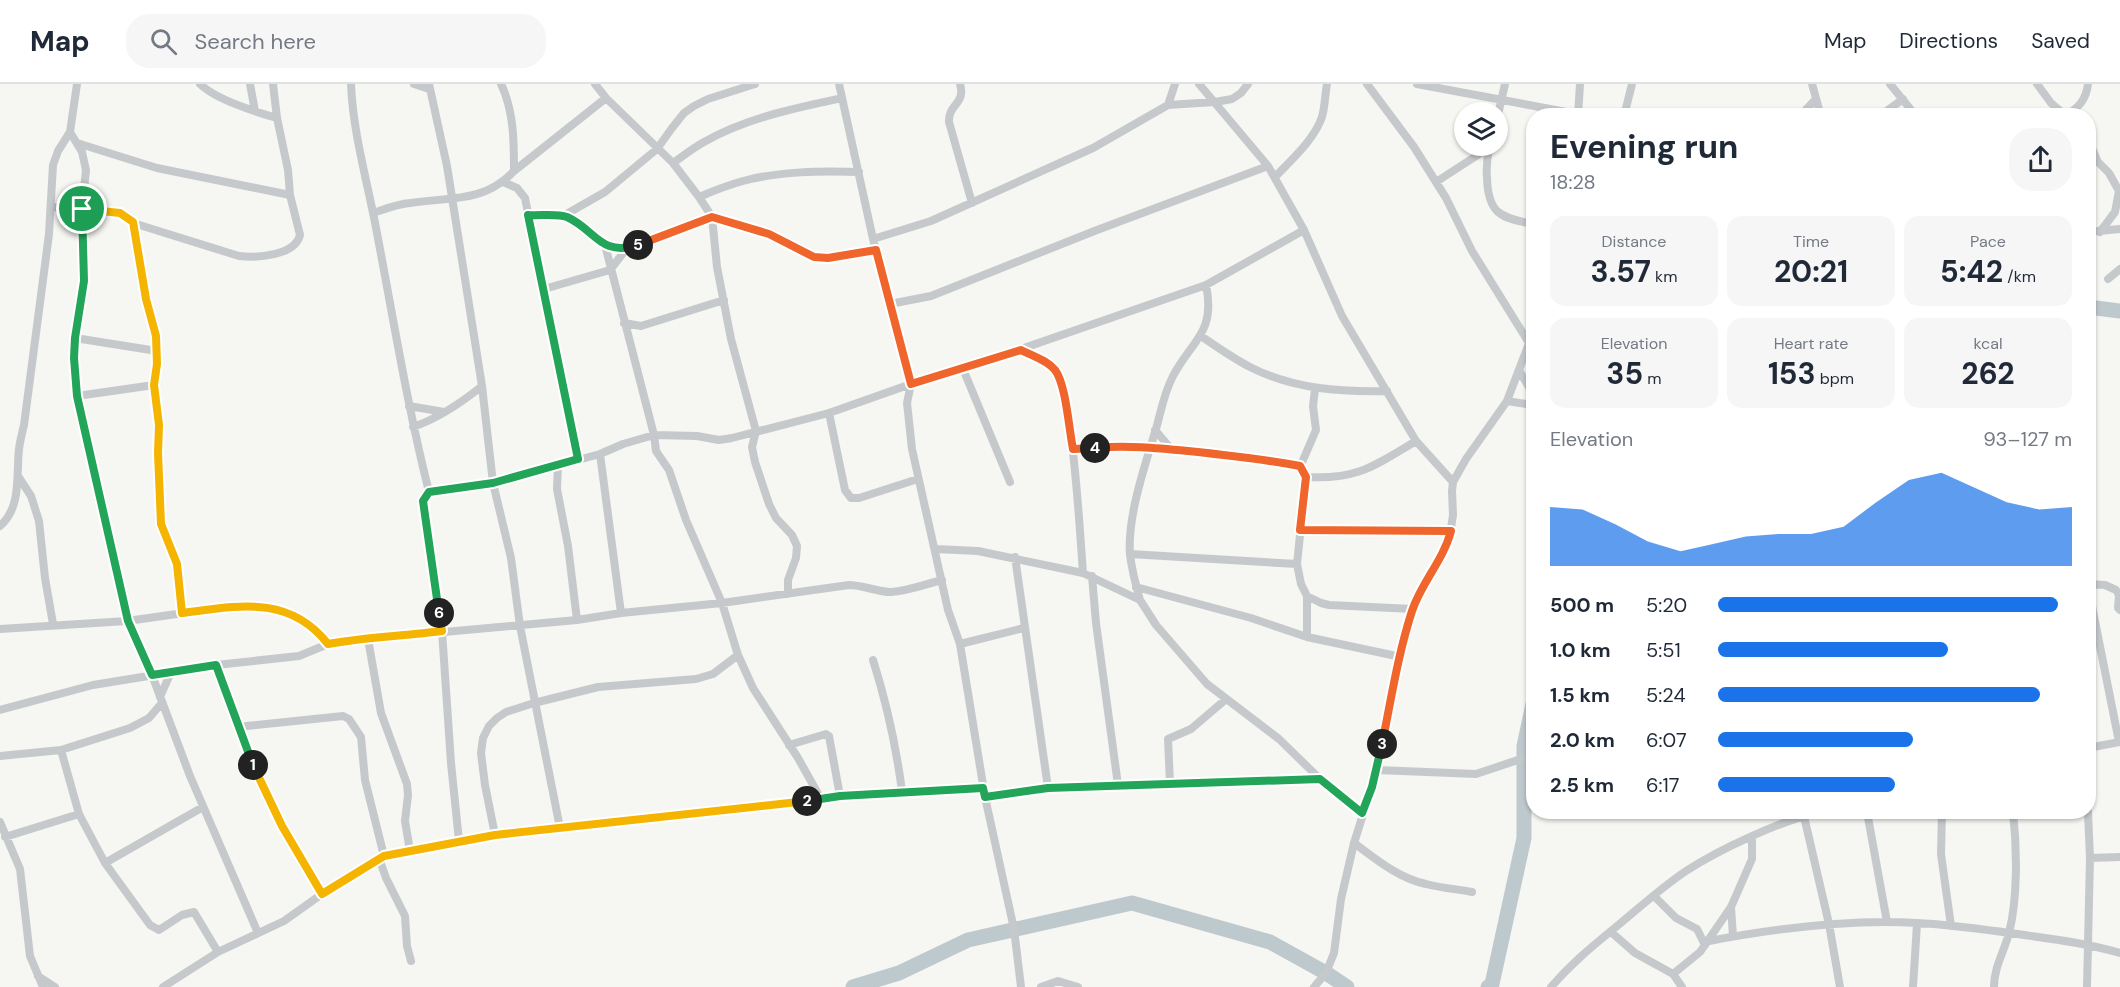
<!DOCTYPE html>
<meta charset="utf-8">
<style>
body{margin:0;font-family:"DM Sans",sans-serif;background:#f6f6f7;color:#1f2937;height:100vh;display:flex;flex-direction:column;font-size:22px;white-space:nowrap}
*{box-sizing:border-box;margin:0}
p{font-size:20px;color:#747a83}
.icon{flex:none;width:33px;height:33px;fill:none;stroke:currentColor;stroke-width:2;stroke-linecap:round;stroke-linejoin:round}
.map{position:relative;flex:1;overflow:hidden}
.drawer{position:absolute;left:1526px;top:24px;width:570px;height:711px;display:flex;flex-direction:column;background:#fff;border-radius:24px;box-shadow:0 2px 4px #0004}
.drawer>*{flex:none}
.fabs{position:absolute;left:1454px;top:18px;display:grid;gap:12px}
.fabs a{display:grid;place-items:center;width:54px;height:54px;border-radius:50%;background:#fff;box-shadow:0 2px 4px #0004;font-size:30px}
.pin{position:absolute;display:grid;place-items:center;width:51px;height:51px;color:#fff;margin:-26px;border:3px solid #fff;border-radius:50%;box-shadow:0 2px 6px #0007}
.km{position:absolute;width:30px;height:30px;margin:-15px;border-radius:50%;background:#222;color:#fff;font-size:16px;line-height:30px;text-align:center}
.round{display:grid;place-items:center;flex:none;width:63px;height:63px;border-radius:24px;background:#f6f6f7}
.overview{display:flex;align-items:center;justify-content:space-between;height:102px;padding:0 24px}
h1{font-size:33px;font-weight:700;line-height:45px}
.metrics{display:grid;grid-template-columns:repeat(3,1fr);gap:9px;height:102px;padding:6px 24px}
.metrics div{display:grid;align-content:center;border-radius:15px;background:#f6f6f7;text-align:center}
.metrics b{font-size:30px;font-weight:700}
.metrics small{font-size:16px;font-weight:400}
.metrics p{font-size:16px}
.chart{height:168px;padding:12px 24px}
.chart p{display:flex;justify-content:space-between}
.chart svg{width:100%;height:108px;margin-top:6px;fill:#1a73e8;opacity:.7}
ul{padding:0 24px;list-style:none;font-size:20px}
li{display:grid;grid-template-columns:96px 72px 1fr;align-items:center;height:45px}
li i{height:15px;border-radius:8px;background:#1a73e8}
header{display:flex;align-items:center;gap:36px;box-sizing:border-box;height:84px;padding:0 30px;background:#fff;border-bottom:2px solid #e0e1e3}
header strong{font-size:28px}
nav{display:flex;gap:33px;margin-inline-start:auto;font-size:21px}
.search{width:420px;height:54px;background:#f6f6f7;display:flex;align-items:center;gap:15px;box-sizing:border-box;padding:0 21px;border-radius:24px;color:#747a83;font-size:22px}
.map>svg:first-child{display:block}
</style>
<header>
<strong>Map</strong>
<div class="search"><svg class="icon" aria-label="search" viewBox="0 0 24 24"><circle cx="10" cy="10" r="6"/><path d="M15 15l6 6"/></svg>Search here</div>
<nav><a>Map</a><a>Directions</a><a>Saved</a></nav>
</header>
<div class="map">
<svg width="2120" height="903" viewBox="0 0 2120 903">
<rect width="100%" height="100%" fill="#f6f6f2"/>
<g fill="none" stroke-linecap="round" stroke-linejoin="round">
<!-- river -->
<path stroke="#bec9ce" stroke-width="15" d="M 2088,223 L 2120,227
M 853,903 L 899,889 L 968,856 L 1132,819 L 1270,858 L 1326,889 L 1347,903
M 1488,903 L 1492,900 L 1524,754 L 1524,662 L 1533,620"/>
<!-- minor -->
<path stroke="#c6c9cc" stroke-width="8" d="M 200,0 C 215,15 256,28 277,34
M 250,0 L 255,27
M 351,0 C 353,49 367,96 376,144 C 393,232 407,321 429,408
M 414,0 L 429,5
M 429,0 L 447,82 L 482,302 L 493,399 L 511,474 L 520,542 L 560,744
M 595,0 L 606,14 L 673,79 L 699,113 L 712,133 L 717,183 L 731,255 L 756,347 L 752,363 L 755,378 L 769,420 L 776,434 L 792,451 L 797,462 L 796,474 L 788,496 L 788,510
M 839,0 L 873,155 L 911,300 L 907,319 L 912,365 L 948,526 L 960,560 L 985,713 L 1014,845 L 1021,903
M 960,0 C 966,20 948,20 949,38 L 972,119
M 1199,0 L 1268,82 L 1304,146 L 1342,232 L 1416,357 L 1453,398
M 1367,0 L 1414,63 L 1446,114 L 1472,167 L 1529,259
M 1417,0 L 1577,30
M 1812,0 L 1821,32
M 1890,0 L 1916,32
M 2037,0 L 2051,19 L 2066,32
M 1168,21 L 1175,0
M 1578,32 L 1580,0
M 1624,32 L 1632,0
M 1800,32 L 1815,16
M 1886,32 L 1888,26 L 1903,15
M 2066,32 C 2079,23 2086,16 2088,0
M 1497,35 L 1505,0
M 70,48 L 82,68 L 86,86 L 82,125 L 84,197 L 75,254 L 74,274 L 77,312 L 127,537 L 152,591 L 190,692 L 258,849
M 2088,55 L 2098,78 L 2109,89 L 2119,107 L 2115,128 L 2100,148
M 77,59 L 157,84 L 290,111
M 1490,62 C 1487,73 1486,82 1487,94 C 1488,129 1500,134 1533,140
M 673,79 C 683,72 693,64 704,58 C 746,34 795,24 842,14
M 514,87 L 606,14
M 1275,93 C 1291,76 1314,56 1322,33 C 1325,22 1325,11 1327,0
M 503,98 L 517,104 L 525,114 L 578,375
M 1436,98 L 1490,63
M 699,113 C 713,107 728,101 743,97 C 780,87 821,87 859,88
M 52,123 L 107,127 L 119,129 L 133,139 L 239,172 C 256,174 295,172 300,151 L 290,111 L 288,86 L 277,34 L 273,0
M 373,129 C 385,125 397,120 410,119 C 449,113 484,119 514,87 C 514,58 514,27 501,0
M 528,131 L 542,132 L 563,132 L 577,138 L 605,161 L 627,164 L 712,133 L 769,150 L 814,173 L 828,174 L 876,166
M 563,132 L 605,108 L 657,65 L 672,44 L 684,29 L 694,22 L 708,15 L 755,0
M 133,139 L 146,215 L 156,252 L 157,280 L 154,301 L 159,341 L 158,369 L 161,440 L 177,480 L 182,529
M 2088,148 L 2120,145
M 873,155 L 931,137 L 1093,64 L 1168,21 L 1215,18 L 1232,15 L 1241,9 L 1248,0
M 605,161 L 654,351 L 656,367 L 669,386 L 686,436 L 722,519 L 738,571 L 753,604 L 798,674 L 821,715
M 2108,195 L 2120,185
M 544,205 L 610,186 L 627,164
M 890,220 L 931,212 L 1097,146 L 1268,82
M 624,239 L 641,242 L 724,216
M 1201,252 C 1217,263 1234,275 1252,284 C 1294,305 1340,308 1387,307
M 75,254 L 157,267
M 1021,266 C 1031,271 1046,276 1053,284 C 1073,305 1080,453 1083,489
M 963,285 L 1010,398
M 1520,288 L 1533,310
M 77,312 L 154,301
M 1507,317 L 1533,321
M 409,322 L 444,328
M 829,329 L 845,406 L 851,414 L 859,414 L 918,395
M 413,343 C 439,334 461,319 482,302
M 1155,346 L 1172,366
M 1073,365 C 1148,359 1226,368 1300,383 L 1306,393 L 1297,480 L 1301,500 L 1307,512 L 1307,553
M 600,370 L 621,529
M 558,381 L 557,405 L 568,462 L 577,536
M 1300,383 L 1316,346 L 1313,322 L 1315,305
M 18,392 L 31,412 L 39,437 L 45,494 L 53,540
M 1306,393 C 1357,396 1374,382 1416,357
M 0,442 C 22,423 16,391 19,365 C 20,357 22,349 24,341 L 49,150 L 53,81 L 58,67 L 70,48 L 77,0
M 1300,446 L 1451,447
M 935,465 L 978,467 L 1083,489 L 1140,516 L 1156,541 L 1207,600 L 1279,655 L 1320,695
M 1130,470 L 1297,480
M 1015,473 L 1048,704
M 2088,473 L 2088,479
M 1092,492 L 1096,539 L 1118,701
M 2088,500 L 2105,501 L 2116,506 L 2119,511 L 2118,524 L 2120,526
M 2088,502 L 2119,658
M 1136,503 L 1251,534 L 1307,553 L 1401,573
M 1307,512 L 1321,519 L 1329,521 L 1413,525
M 1140,516 C 1136,502 1132,486 1130,471 C 1127,433 1145,381 1156,345 C 1161,327 1164,309 1173,292 C 1192,256 1216,249 1206,201
M 0,545 L 127,537 L 227,523 L 271,523 L 308,538 L 328,560
M 368,555 L 381,629 L 407,700 L 408,711 L 405,737 L 410,767
M 960,560 L 1024,544
M 873,576 C 887,620 896,662 902,707
M 216,581 C 229,619 241,657 258,693 C 276,734 300,772 322,810
M 160,613 L 171,588
M 0,626 L 93,601 L 216,581 L 299,572 L 328,560 L 352,555 L 368,555 L 577,536 L 621,529 L 722,519 L 849,501 C 863,501 877,508 891,508 C 908,507 926,500 942,496
M 237,643 L 343,632 L 349,635 L 361,653 L 365,696 L 384,772
M 789,661 L 826,650 L 829,652 L 840,712
M 2088,664 L 2120,658
M 61,666 L 79,730 L 105,779 L 150,841 L 159,846 L 182,831 L 194,828 L 218,868
M 0,672 L 61,666 L 130,644 L 149,634 L 161,620
M 1377,686 L 1476,690 L 1533,671
M 1170,699 L 1168,655 L 1191,645 L 1225,616
M 985,713 L 1048,704 L 1320,695 L 1362,729
M 1803,728 L 1829,840 L 1840,903
M 1867,728 L 1887,838
M 1942,728 L 1941,770 L 1951,842
M 0,738 L 20,785 L 30,872 L 43,903
M 495,751 L 485,701 L 481,669 L 483,654 L 489,642 L 497,634 L 506,628 L 534,619 L 598,603 L 696,595 L 713,590 L 738,571
M 5,753 L 79,730
M 459,757 L 451,679 L 442,547 L 423,417 L 429,408 L 493,399 L 600,370 L 623,360 L 654,351 L 697,352 L 719,356 L 732,354 L 829,329 L 911,300 L 963,285 L 1206,201 L 1304,146
M 1354,759 C 1376,775 1398,794 1426,800 C 1441,804 1456,805 1472,808
M 379,774 L 386,794 L 405,832 L 407,862 L 411,877
M 2090,774 L 2120,773
M 105,779 L 203,723
M 1654,812 L 1676,834 L 1697,845 L 1705,861
M 1731,823 L 1733,852
M 1611,848 L 1635,869 L 1673,890 L 1682,903
M 1709,857 C 1767,846 1827,838 1886,838 C 1929,838 1974,844 2017,850 C 2052,855 2086,859 2120,869
M 1673,890 L 1700,868 L 1731,823 L 1752,775 L 1752,753
M 38,892 L 55,903
M 163,903 L 218,868 L 284,837 L 322,810 L 384,772 L 495,751 L 773,722 L 840,712 L 983,703
M 1041,903 L 1058,897 L 1078,903
M 1314,903 L 1326,889 L 1334,869 L 1341,815 L 1354,759 L 1377,686 L 1397,590 L 1413,525 L 1449,457 L 1453,431 L 1452,407 L 1453,398 L 1466,375 L 1507,317 L 1533,249
M 1551,903 C 1570,881 1589,865 1611,847 C 1636,827 1659,805 1686,787 C 1720,765 1780,737 1819,728
M 1913,903 L 1917,840
M 1994,903 C 1994,883 2004,868 2009,849 C 2018,814 2017,763 2013,728
M 2087,903 L 2090,774 L 2088,728"/>
</g>
<g fill="none" stroke-linecap="round" stroke-linejoin="round">
<defs>
<path id="split-1" d="M 82,125 L 84,197 L 75,254 L 74,274 L 77,312 L 128,537 L 152,591 L 216,581 L 253,681"/>
<path id="split-2" d="M 253,681 L 282,742 L 322,810 L 384,772 L 495,751 L 807,717"/>
<path id="split-3" d="M 807,717 L 840,712 L 983,704 L 985,713 L 1048,704 L 1320,695 L 1362,729 L 1372,703 L 1382,660"/>
<path id="split-4" d="M 1095,364 C 1126,361 1157,364 1188,367 C 1226,371 1263,375 1300,382 L 1306,393 L 1300,446 L 1451,447 C 1443,477 1421,499 1412,527 C 1398,570 1391,616 1382,660"/>
<path id="split-5" d="M 638,161 L 712,133 L 769,150 L 814,173 L 828,174 L 876,166 L 911,300 L 1021,266 C 1032,272 1047,276 1055,286 C 1066,300 1069,346 1073,365 L 1095,364"/>
<path id="split-6" d="M 439,529 L 423,417 L 429,408 L 493,399 L 578,375 L 528,131 C 540,132 556,129 567,133 C 596,146 600,173 638,161"/>
<path id="split-7" d="M 82,125 L 120,129 L 133,138 L 146,215 L 156,252 L 157,280 L 154,301 L 159,341 L 158,369 L 161,440 L 177,480 L 182,529 C 237,522 289,510 328,560 C 365,553 404,552 442,547 L 439,529"/>
</defs>
<!-- split-1 casing -->
<use href="#split-1" stroke="#fff" stroke-width="12"/>
<!-- split-2 casing -->
<use href="#split-2" stroke="#fff" stroke-width="12"/>
<!-- split-3 casing -->
<use href="#split-3" stroke="#fff" stroke-width="12"/>
<!-- split-4 casing -->
<use href="#split-4" stroke="#fff" stroke-width="12"/>
<!-- split-5 casing -->
<use href="#split-5" stroke="#fff" stroke-width="12"/>
<!-- split-6 casing -->
<use href="#split-6" stroke="#fff" stroke-width="12"/>
<!-- split-7 casing -->
<use href="#split-7" stroke="#fff" stroke-width="12"/>
<!-- split-1 -->
<use href="#split-1" stroke="#22a559" stroke-width="8"/>
<!-- split-2 -->
<use href="#split-2" stroke="#f5b400" stroke-width="8"/>
<!-- split-3 -->
<use href="#split-3" stroke="#22a559" stroke-width="8"/>
<!-- split-4 -->
<use href="#split-4" stroke="#f0652b" stroke-width="8"/>
<!-- split-5 -->
<use href="#split-5" stroke="#f0652b" stroke-width="8"/>
<!-- split-6 -->
<use href="#split-6" stroke="#22a559" stroke-width="8"/>
<!-- split-7 -->
<use href="#split-7" stroke="#f5b400" stroke-width="8"/>
</g>
</svg>
<div class="fabs">
<a><svg class="icon" aria-label="layers" viewBox="0 0 24 24"><path d="M12 4l9 5-9 5-9-5zM3 14l9 5 9-5"/></svg></a>
</div>
<div class="pin" style="left:82px;top:125px;background:#1e9e55"><svg class="icon" aria-label="arrive" viewBox="0 0 24 24"><path d="M6 21V4h12l-3 4 3 4H6"/></svg></div>
<b class="km" style="left:253px;top:681px">1</b>
<b class="km" style="left:807px;top:717px">2</b>
<b class="km" style="left:1382px;top:660px">3</b>
<b class="km" style="left:1095px;top:364px">4</b>
<b class="km" style="left:638px;top:161px">5</b>
<b class="km" style="left:439px;top:529px">6</b>
<section class="drawer">
<div class="overview"><div><h1>Evening run</h1><p>18:28</p></div><a class="round"><svg class="icon" aria-label="share" viewBox="0 0 24 24"><path d="M12 15V3M7 8l5-5 5 5M5 13v7h14v-7"/></svg></a></div>
<div class="metrics">
<div><p>Distance</p><b>3.57<small> km</small></b></div>
<div><p>Time</p><b>20:21</b></div>
<div><p>Pace</p><b>5:42<small> /km</small></b></div>
</div>
<div class="metrics">
<div><p>Elevation</p><b>35<small> m</small></b></div>
<div><p>Heart rate</p><b>153<small> bpm</small></b></div>
<div><p>kcal</p><b>262</b></div>
</div>
<div class="chart"><p><span>Elevation</span>93–127 m</p>
<svg viewBox="0 0 160 44" preserveAspectRatio="none"><path d="M0 44V20L10 21L20 27L30 34L40 38L50 35L60 32L70 31L80 31L90 28L100 18L110 9L120 6L130 12L140 18L150 21L160 20V44z"/></svg>
</div>
<ul>
<li><b>500 m</b>5:20<i style="width:96%"></i></li>
<li><b>1.0 km</b>5:51<i style="width:65%"></i></li>
<li><b>1.5 km</b>5:24<i style="width:91%"></i></li>
<li><b>2.0 km</b>6:07<i style="width:55%"></i></li>
<li><b>2.5 km</b>6:17<i style="width:50%"></i></li>
</ul>
</section>
</div>
